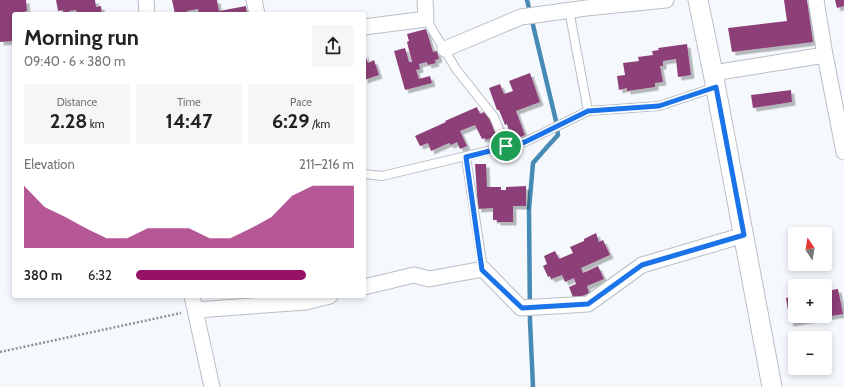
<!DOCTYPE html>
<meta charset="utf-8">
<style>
body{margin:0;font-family:Cabin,sans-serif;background:#f6f6f6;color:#222;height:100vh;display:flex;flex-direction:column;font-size:15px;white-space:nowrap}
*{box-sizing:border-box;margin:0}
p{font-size:13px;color:#767676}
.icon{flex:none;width:22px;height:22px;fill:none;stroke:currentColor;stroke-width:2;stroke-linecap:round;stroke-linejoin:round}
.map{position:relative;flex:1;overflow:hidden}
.drawer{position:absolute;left:12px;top:12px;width:354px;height:286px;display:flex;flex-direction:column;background:#fff;border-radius:4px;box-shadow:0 2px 6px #0003}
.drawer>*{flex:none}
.needle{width:26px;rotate:348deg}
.controls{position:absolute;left:788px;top:227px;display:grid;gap:8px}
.controls a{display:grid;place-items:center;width:44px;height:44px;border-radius:4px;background:#fff;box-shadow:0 2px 6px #0003;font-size:20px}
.pin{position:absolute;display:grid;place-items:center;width:34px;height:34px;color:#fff;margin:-17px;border:2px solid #fff;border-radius:50%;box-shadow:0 1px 4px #0007}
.round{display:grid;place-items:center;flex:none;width:42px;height:42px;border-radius:4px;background:#f6f6f6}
.head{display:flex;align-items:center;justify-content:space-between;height:68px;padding:0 12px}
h1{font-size:22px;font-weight:700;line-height:30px}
.metrics{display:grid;grid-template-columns:repeat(3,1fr);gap:6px;height:68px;padding:4px 12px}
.metrics div{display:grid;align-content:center;border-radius:4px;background:#f6f6f6;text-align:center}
.metrics b{font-size:20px;font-weight:700}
.metrics small{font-size:11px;font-weight:400}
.metrics p{font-size:11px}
.chart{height:112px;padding:8px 12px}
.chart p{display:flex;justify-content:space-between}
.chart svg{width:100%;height:72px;margin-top:4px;fill:#961269;opacity:.7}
ul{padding:0 12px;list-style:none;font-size:13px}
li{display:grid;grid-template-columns:64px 48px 1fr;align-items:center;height:30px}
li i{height:10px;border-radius:5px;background:#961269}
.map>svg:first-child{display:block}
</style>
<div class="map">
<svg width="844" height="387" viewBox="0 0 844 387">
<defs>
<filter id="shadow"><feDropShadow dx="3.5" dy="3.5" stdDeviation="0" flood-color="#0004"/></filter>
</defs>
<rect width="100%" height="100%" fill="#f5f9fd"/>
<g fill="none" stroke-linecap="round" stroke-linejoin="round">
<!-- stream -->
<path stroke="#468ab5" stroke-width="4.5" d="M 527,0 L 556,121 L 558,135 L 547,147 L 533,163 L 529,209 L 530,321 L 533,387"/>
</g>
<!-- building -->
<path fill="#8c3f77" filter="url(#shadow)" d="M 0,0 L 26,0 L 27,11 L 25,11 L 25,14 L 14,14 L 14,41 L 0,42 Z
M 56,0 L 95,0 L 96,7 L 101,6 L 102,14 L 77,14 L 76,10 L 69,11 L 70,14 L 64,14 L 63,10 L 58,11 Z
M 172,0 L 217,0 L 219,11 L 246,6 L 247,14 L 199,14 L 198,9 L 187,11 L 188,14 L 175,14 Z
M 784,0 L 807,0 L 813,42 L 732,52 L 728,28 L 787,21 Z
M 835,0 L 844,0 L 844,6 L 837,8 Z
M 426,29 L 433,52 L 437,51 L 439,59 L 435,60 L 436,63 L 428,65 L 427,62 L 419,64 L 420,69 L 416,70 L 419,79 L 430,76 L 432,83 L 405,90 L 394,51 L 405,48 L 409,62 L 412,62 L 407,42 L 409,41 L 407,34 Z
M 687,44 L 691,75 L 678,77 L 676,59 L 663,61 L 663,66 L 660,66 L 663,82 L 655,83 L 655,87 L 627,91 L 627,88 L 619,90 L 617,76 L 625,75 L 623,63 L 639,61 L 638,57 L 653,55 L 652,51 L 659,50 L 658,48 Z
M 364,52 L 368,63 L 374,60 L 379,75 L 364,80 Z
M 530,73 L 540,102 L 516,111 L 525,135 L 512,140 L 507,124 L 505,125 L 499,110 L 497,110 L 489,88 L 500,84 L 504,94 L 513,91 L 509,81 Z
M 791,90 L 792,102 L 753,108 L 751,95 Z
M 477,107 L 480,114 L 486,111 L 500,141 L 495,143 L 493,137 L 486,140 L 485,138 L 482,139 L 475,125 L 460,131 L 467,146 L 460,149 L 457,142 L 451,145 L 449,143 L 431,151 L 428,143 L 420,146 L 415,136 L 446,122 L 445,121 Z
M 475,164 L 486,164 L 487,187 L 501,187 L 501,190 L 506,190 L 506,187 L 526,186 L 526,206 L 513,206 L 513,222 L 497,222 L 497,220 L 493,220 L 493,208 L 478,209 Z
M 596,233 L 599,242 L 603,240 L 610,255 L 581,268 L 583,273 L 598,266 L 604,279 L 587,286 L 589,293 L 574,300 L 569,287 L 576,284 L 574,278 L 565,282 L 562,275 L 551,279 L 550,276 L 548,277 L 543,266 L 547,264 L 544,256 L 555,251 L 559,259 L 573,253 L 570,247 L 584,241 L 584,239 Z
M 838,289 L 843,314 L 790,323 L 786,298 L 795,296 L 795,316 L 825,316 L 825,291 Z"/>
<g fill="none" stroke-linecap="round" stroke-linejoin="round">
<defs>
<path id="service" d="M 569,10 L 588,111 L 659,106 L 716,87
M 426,19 L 456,69 L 494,117 L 506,146
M 466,157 L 483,269
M 364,174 L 382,176 L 525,142 L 588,111"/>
<path id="minor" d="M 146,0 L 147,14
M 254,0 L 257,14
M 364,27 L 426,19 L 425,0
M 445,49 L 521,17 L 586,8 L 666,0
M 825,55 L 844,152
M 713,73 L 825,55 L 816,0
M 364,287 L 414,275 L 429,279 L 483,269 L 521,308 L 588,304 L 642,265 L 744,235
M 192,296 L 212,387
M 196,310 L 306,302 L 330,296"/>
<path id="tertiary" d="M 698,0 L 713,73 L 772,387"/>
</defs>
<!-- service casing -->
<use href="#service" stroke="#b9bfc6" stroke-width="10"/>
<!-- minor casing -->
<use href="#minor" stroke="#b9bfc6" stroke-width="17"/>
<!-- tertiary casing -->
<use href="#tertiary" stroke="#b9bfc6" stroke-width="21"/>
<!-- path -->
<path stroke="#8f9295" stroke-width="2.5" stroke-dasharray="2 2" stroke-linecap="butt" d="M 0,352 L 181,313"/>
<!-- service -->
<use href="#service" stroke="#fff" stroke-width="8"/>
<!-- minor -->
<use href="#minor" stroke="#fff" stroke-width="15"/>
<!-- tertiary -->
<use href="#tertiary" stroke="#fff" stroke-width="19"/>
</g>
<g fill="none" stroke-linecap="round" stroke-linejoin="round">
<defs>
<path id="route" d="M 716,87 L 744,235 L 642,265 L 588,304 L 522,308 L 482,270 L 466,157 L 525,142 L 588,111 L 659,106 Z"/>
</defs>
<!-- route casing -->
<use href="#route" stroke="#fff" stroke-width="8"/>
<!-- route -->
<use href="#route" stroke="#1a73e8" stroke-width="5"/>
</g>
</svg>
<div class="controls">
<a><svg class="needle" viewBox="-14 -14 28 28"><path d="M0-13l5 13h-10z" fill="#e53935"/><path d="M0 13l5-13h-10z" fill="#767676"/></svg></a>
<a>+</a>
<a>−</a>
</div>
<div class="pin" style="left:506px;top:146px;background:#1e9e55"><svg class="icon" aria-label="arrive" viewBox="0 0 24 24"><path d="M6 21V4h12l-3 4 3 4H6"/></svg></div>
<section class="drawer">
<div class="head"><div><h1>Morning run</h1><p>09:40 · 6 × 380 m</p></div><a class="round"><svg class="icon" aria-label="share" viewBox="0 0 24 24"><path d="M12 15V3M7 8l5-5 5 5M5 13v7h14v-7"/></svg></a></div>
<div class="metrics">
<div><p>Distance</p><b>2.28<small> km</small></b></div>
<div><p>Time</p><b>14:47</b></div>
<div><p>Pace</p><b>6:29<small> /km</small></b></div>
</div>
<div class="chart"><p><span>Elevation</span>211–216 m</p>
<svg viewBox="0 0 160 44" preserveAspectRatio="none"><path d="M0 44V6L10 19L20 25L30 32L40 38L50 38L60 32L70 32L80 32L90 38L100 38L110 32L120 25L130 12L140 6L150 6L160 6V44z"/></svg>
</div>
<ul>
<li><b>380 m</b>6:32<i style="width:78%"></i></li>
</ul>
</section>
</div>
